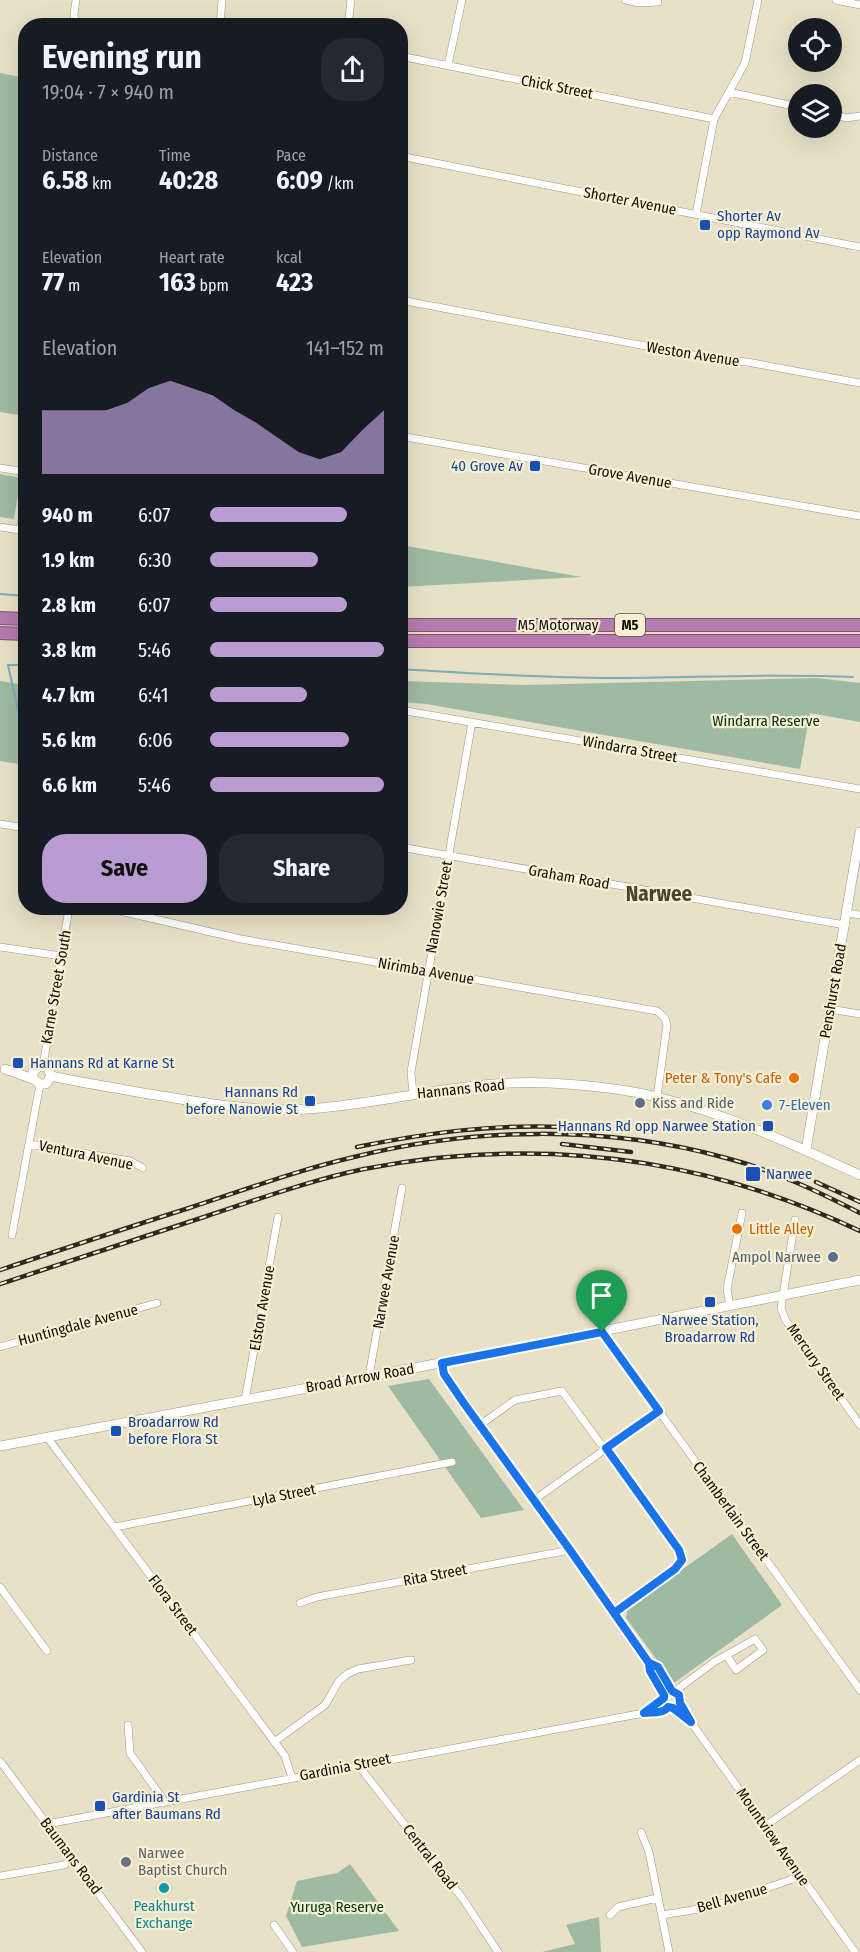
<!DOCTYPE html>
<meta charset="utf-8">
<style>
body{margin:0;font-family:"Fira Sans Condensed",sans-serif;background:#242831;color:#f1f3f6;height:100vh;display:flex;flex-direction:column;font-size:22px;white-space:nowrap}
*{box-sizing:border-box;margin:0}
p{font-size:20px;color:#9ea1a6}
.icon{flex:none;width:33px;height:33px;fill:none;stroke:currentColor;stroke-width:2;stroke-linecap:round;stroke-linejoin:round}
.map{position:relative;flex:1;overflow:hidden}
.details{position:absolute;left:18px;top:18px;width:390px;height:897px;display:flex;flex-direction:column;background:#171b24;border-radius:24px;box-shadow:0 6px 24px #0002}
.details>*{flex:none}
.tools{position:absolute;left:788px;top:18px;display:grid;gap:12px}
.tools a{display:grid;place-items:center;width:54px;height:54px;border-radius:50%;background:#171b24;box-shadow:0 6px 24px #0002;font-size:30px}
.pin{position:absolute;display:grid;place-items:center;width:51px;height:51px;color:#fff;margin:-62px -26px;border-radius:50% 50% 50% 0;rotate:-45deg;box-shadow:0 0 6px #0007}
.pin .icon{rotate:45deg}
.round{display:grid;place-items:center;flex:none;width:63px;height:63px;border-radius:24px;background:#242831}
.headline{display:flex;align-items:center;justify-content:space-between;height:102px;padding:0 24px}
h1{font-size:33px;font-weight:700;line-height:45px}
.figures{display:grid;grid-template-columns:repeat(3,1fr);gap:9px;height:102px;padding:6px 24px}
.figures div{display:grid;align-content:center}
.figures b{font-size:26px;font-weight:700}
.figures small{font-size:16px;font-weight:400}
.figures p{font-size:16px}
.chart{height:168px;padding:12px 24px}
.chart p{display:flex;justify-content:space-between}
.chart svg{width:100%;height:108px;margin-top:6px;fill:#b99cd2;opacity:.7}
.cta{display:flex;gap:12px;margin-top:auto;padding:12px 24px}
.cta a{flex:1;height:69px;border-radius:24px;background:#b99cd2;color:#111;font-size:24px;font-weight:700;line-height:69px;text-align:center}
.cta a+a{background:#242831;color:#f1f3f6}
ul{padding:0 24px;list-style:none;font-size:20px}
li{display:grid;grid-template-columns:96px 72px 1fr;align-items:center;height:45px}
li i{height:15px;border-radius:8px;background:#b99cd2}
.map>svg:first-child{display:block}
</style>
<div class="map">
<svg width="860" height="1952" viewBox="0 0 860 1952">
<rect width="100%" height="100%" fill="#e8e1c7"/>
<!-- park -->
<path fill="#9fbaa2" d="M 0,73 L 25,78 L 25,416 L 0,412 Z
M 0,474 L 21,478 L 14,519 L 0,517 Z
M 401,545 L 582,577 L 401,587 Z
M 817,678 L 860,683 L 860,722 L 810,713 L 800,769 L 426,704 L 401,702 L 401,681 L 525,685 Z
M 0,681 L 25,685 L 25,765 L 0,761 Z
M 429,1379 L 524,1510 L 481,1518 L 388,1386 Z
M 732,1534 L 782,1605 L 674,1683 L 626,1618 L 628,1608 Z
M 350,1864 L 399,1931 L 302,1947 L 286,1916 L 297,1881 L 337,1873 Z
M 599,1917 L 601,1952 L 542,1952 L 575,1944 L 566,1925 Z"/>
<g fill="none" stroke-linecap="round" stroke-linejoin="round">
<!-- stream -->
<path stroke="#7cadba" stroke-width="2" d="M 0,594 L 26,596
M 26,665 L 8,665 L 18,710 L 26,727
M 400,669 C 471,673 541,678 611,678 C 692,678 772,673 853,677"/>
<defs>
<path id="street" d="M 625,0 L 639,3 L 658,2
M 836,0 L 860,5
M 76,26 L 74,15 L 76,0
M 220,26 L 222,0
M 348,26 L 351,0
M 400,56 L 714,119
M 448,65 L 462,0
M 729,92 L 798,107
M 831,114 L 847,118 L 860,116
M 400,156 L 860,247
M 696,214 L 714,119 L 745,63 L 758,0
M 400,300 L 715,359 L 747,362 L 860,383
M 400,436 L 860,516
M 0,468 L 26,472
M 0,527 L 26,531
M 20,530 L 26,497
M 400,711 L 406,711 L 860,789
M 0,824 L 26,828
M 400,847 L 845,925
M 107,908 L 241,939 L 657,1011 L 665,1018 L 667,1025 L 657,1097
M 847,913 L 860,915
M 0,947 L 61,956
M 830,1009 L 860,1014
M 43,1066 L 69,908
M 413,1094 L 411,1072 L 472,722
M 29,1144 L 130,1161 L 143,1168
M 795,1220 L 781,1308 L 785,1319 L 860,1425
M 12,1235 L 40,1084
M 730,1306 L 727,1289 L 742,1213
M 602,1332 L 860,1690
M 0,1347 L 157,1303
M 442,1363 L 444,1374 L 463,1402 L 570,1550 L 649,1663 L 650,1671 L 664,1695
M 369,1376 L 402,1188
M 245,1400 L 278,1217
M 480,1425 L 515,1400 L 562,1391 L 600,1443 L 606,1448 L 679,1550 L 682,1560 L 675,1569 L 613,1613
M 47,1437 L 285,1756 L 292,1778
M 534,1500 L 659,1411
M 115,1527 L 452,1462
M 0,1587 L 47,1651
M 300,1603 L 317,1597 L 570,1550
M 649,1663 L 658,1667 L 672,1691
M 675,1691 L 714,1662 L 755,1639 L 763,1650 L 736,1670 L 727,1656
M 680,1703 L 675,1707 L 668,1707 L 664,1702 L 664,1695 L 672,1691 L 679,1695 L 680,1703 L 691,1722 L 855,1952
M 673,1708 L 689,1721
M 644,1713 L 664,1698
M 128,1725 L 130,1753 L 165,1802
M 274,1742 L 325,1705 L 339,1681 L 347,1674 L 358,1669 L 411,1660
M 0,1761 L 142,1952
M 358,1765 L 463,1899 L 498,1952
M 47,1824 L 644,1713 C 653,1712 663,1714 668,1707
M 765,1826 L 860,1760
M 641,1832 L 649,1852 L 669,1952
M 0,1876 L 64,1865 L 73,1858
M 610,1915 L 618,1907 L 657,1898
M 662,1915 L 711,1907 L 790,1880 L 800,1875
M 274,1925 L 293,1952"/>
<path id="secondary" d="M 5,1069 L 33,1079 L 40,1084 L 46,1084 L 51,1076
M 51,1076 C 83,1083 116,1088 149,1094 C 206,1103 262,1114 320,1108 C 397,1101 471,1079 549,1083 C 585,1085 622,1088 657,1097 C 728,1114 794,1145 860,1175
M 33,1079 L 33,1071 L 40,1066 L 48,1068 L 51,1076
M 806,1150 L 860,832
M 0,1446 L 456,1360 L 860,1280"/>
<path id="highway" d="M 0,618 L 26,619
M 400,625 L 860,625
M 0,633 L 26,634
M 400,641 L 860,641"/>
</defs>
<!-- street casing -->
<use href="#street" stroke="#9e977e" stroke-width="8"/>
<!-- secondary casing -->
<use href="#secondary" stroke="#9e977e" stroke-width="10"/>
<!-- highway casing -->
<use href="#highway" stroke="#7d5574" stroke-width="14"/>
<!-- street -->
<use href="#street" stroke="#fff" stroke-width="7"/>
<!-- secondary -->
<use href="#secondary" stroke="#fff" stroke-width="9"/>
<!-- highway -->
<use href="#highway" stroke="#b67aaf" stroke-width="12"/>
<defs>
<path id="rail" d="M 562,1144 L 631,1152
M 357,1147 C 426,1133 492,1124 562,1127
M 816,1182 L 860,1202
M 0,1270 C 63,1249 126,1228 189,1208 C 244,1190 298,1170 354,1157 C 474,1127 606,1125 726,1158 C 773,1170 817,1191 860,1213
M 0,1284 C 69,1261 138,1239 207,1216 C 259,1199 311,1180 364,1169 C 535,1136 702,1156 860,1231"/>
</defs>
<!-- rail casing -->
<use href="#rail" stroke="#2c291e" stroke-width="4.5"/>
<!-- rail -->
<use href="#rail" stroke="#f5efd3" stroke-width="2" stroke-dasharray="7" stroke-linecap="butt"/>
</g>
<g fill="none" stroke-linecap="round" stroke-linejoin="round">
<defs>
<path id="route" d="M 602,1332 L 659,1411 L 606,1448 L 679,1550 L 682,1560 L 675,1569 L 614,1613 L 649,1663 L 650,1671 L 664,1695 L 664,1698 L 644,1713 C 653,1712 663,1714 668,1707 L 673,1708 L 691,1722 L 680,1703 L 679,1695 L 672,1691 L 658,1667 L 649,1663 L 570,1550 L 463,1402 L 444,1374 L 442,1363 L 602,1332"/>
</defs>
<!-- route casing -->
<use href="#route" stroke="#fff" stroke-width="12"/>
<!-- route -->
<use href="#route" stroke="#1a73e8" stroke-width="8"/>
</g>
<!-- markers -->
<g fill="#1a4fb4" stroke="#f5efd3" stroke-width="2">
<rect x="699" y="219" width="12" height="12" rx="3"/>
<rect x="529" y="460" width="12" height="12" rx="3"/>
<rect x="12" y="1057" width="12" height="12" rx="3"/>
<rect x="304" y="1095" width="12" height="12" rx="3"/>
<rect x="762" y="1120" width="12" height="12" rx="3"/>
<rect x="745" y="1166" width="16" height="16" rx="3"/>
<rect x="704" y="1296" width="12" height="12" rx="3"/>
<rect x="110" y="1425" width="12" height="12" rx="3"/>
<rect x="94" y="1800" width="12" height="12" rx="3"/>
</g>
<g fill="#e8710a" stroke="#f5efd3" stroke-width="2">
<circle cx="794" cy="1078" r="6"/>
<circle cx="737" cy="1229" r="6"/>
</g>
<g fill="#5c6f8a" stroke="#f5efd3" stroke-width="2">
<circle cx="640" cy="1103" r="6"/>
<circle cx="833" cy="1257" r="6"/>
</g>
<circle fill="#3f7fe0" stroke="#f5efd3" stroke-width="2" cx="767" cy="1105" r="6"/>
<circle fill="#6b7280" stroke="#f5efd3" stroke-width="2" cx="126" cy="1862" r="6"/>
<circle fill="#0f9aa8" stroke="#f5efd3" stroke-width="2" cx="164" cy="1888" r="6"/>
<g text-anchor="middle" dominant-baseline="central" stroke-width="4.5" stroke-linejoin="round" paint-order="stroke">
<!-- shield labels -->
<rect fill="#f5efd3" stroke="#565344" stroke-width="1.5" x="615" y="614" width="30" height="22" rx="4.5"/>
<g font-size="14" font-weight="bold" fill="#121007">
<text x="630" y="625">M5</text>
</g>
<!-- street labels -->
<g font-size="15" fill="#121007" stroke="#f5efd3">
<text transform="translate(557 87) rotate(11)">Chick Street</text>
<text transform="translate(630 201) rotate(11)">Shorter Avenue</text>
<text transform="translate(693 354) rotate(9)">Weston Avenue</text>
<text transform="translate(630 476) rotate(10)">Grove Avenue</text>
<text x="558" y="625">M5 Motorway</text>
<text transform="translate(630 749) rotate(10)">Windarra Street</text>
<text transform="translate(569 877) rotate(10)">Graham Road</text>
<text transform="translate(439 907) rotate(-80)">Nanowie Street</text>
<text transform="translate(426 971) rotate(10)">Nirimba Avenue</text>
<text transform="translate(56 987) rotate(-80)">Karne Street South</text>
<text transform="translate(833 991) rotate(-80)">Penshurst Road</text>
<text transform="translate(461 1089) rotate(-6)">Hannans Road</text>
<text transform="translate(86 1155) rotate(12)">Ventura Avenue</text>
<text transform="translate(386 1282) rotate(-80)">Narwee Avenue</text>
<text transform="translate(262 1308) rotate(-80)">Elston Avenue</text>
<text transform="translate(78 1325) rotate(-15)">Huntingdale Avenue</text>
<text transform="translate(816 1362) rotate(55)">Mercury Street</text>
<text transform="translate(360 1378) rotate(-10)">Broad Arrow Road</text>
<text transform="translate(284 1495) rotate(-11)">Lyla Street</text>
<text transform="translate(731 1511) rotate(54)">Chamberlain Street</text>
<text transform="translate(435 1575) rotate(-11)">Rita Street</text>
<text transform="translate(173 1605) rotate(53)">Flora Street</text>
<text transform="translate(345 1767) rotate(-11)">Gardinia Street</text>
<text transform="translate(773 1837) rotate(55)">Mountview Avenue</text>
<text transform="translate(71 1856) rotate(53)">Baumans Road</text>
<text transform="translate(430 1857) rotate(52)">Central Road</text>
<text transform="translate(732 1898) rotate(-16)">Bell Avenue</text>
</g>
<!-- transit labels -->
<g font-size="15" fill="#164399" stroke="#f5efd3" text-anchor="start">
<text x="717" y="216">Shorter Av<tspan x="717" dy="17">opp Raymond Av</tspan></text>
<text x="523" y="466" text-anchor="end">40 Grove Av</text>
<text x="30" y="1063">Hannans Rd at Karne St</text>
<text x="298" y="1092" text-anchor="end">Hannans Rd<tspan x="298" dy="17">before Nanowie St</tspan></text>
<text x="756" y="1126" text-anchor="end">Hannans Rd opp Narwee Station</text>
<text x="766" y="1174">Narwee</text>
<text x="710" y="1320" text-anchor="middle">Narwee Station,<tspan x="710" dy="17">Broadarrow Rd</tspan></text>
<text x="128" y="1422">Broadarrow Rd<tspan x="128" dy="17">before Flora St</tspan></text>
<text x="112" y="1797">Gardinia St<tspan x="112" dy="17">after Baumans Rd</tspan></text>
</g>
<!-- park labels -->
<g font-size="15" fill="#003711" stroke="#f5efd3">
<text x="766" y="721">Windarra Reserve</text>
<text x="337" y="1907">Yuruga Reserve</text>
</g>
<!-- food labels -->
<g font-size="15" fill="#c56008" stroke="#f5efd3" text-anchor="end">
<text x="782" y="1078">Peter &amp; Tony's Cafe</text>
<text x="749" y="1229" text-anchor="start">Little Alley</text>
</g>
<!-- service labels -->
<g font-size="15" fill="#4e5e75" stroke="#f5efd3" text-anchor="start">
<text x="652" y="1103">Kiss and Ride</text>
<text x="821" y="1257" text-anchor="end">Ampol Narwee</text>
</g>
<!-- shop labels -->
<g font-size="15" fill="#366cbe" stroke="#f5efd3" text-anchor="start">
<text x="779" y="1105">7-Eleven</text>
</g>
<!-- worship labels -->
<g font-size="15" fill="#5b616d" stroke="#f5efd3" text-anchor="start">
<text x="138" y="1853">Narwee<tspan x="138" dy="17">Baptist Church</tspan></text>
</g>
<!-- culture labels -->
<g font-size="15" fill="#0d838f" stroke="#f5efd3">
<text x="164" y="1906">Peakhurst<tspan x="164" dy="17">Exchange</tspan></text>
</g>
<!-- district labels -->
<g font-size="21" font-weight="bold" fill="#4a442d" stroke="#f5efd3">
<text x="659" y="894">Narwee</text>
</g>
</g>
</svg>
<div class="tools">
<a><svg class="icon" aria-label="locate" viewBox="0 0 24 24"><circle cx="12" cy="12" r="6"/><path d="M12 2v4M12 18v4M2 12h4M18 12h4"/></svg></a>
<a><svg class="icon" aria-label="layers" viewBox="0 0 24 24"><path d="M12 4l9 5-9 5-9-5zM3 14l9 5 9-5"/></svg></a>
</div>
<div class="pin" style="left:602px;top:1332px;background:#1e9e55"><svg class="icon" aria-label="arrive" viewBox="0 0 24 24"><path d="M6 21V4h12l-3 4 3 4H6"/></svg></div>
<section class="details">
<div class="headline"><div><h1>Evening run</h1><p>19:04 · 7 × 940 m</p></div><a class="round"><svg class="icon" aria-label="share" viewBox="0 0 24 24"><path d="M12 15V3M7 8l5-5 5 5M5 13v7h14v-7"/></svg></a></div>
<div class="figures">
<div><p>Distance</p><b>6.58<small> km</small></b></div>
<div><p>Time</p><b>40:28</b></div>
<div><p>Pace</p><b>6:09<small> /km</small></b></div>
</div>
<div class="figures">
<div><p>Elevation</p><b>77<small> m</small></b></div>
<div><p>Heart rate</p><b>163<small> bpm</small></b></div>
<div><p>kcal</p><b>423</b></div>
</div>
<div class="chart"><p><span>Elevation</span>141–152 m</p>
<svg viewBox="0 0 160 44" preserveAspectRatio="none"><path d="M0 44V18L10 18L20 18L30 18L40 15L50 9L60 6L70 9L80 12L90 18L100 23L110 29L120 35L130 38L140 35L150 26L160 18V44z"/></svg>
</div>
<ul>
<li><b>940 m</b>6:07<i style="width:79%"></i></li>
<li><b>1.9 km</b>6:30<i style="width:62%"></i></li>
<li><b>2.8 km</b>6:07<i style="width:79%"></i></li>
<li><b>3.8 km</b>5:46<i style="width:100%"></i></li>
<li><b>4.7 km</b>6:41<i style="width:56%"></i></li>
<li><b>5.6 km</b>6:06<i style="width:80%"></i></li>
<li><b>6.6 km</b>5:46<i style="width:100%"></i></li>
</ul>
<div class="cta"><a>Save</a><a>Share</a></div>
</section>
</div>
